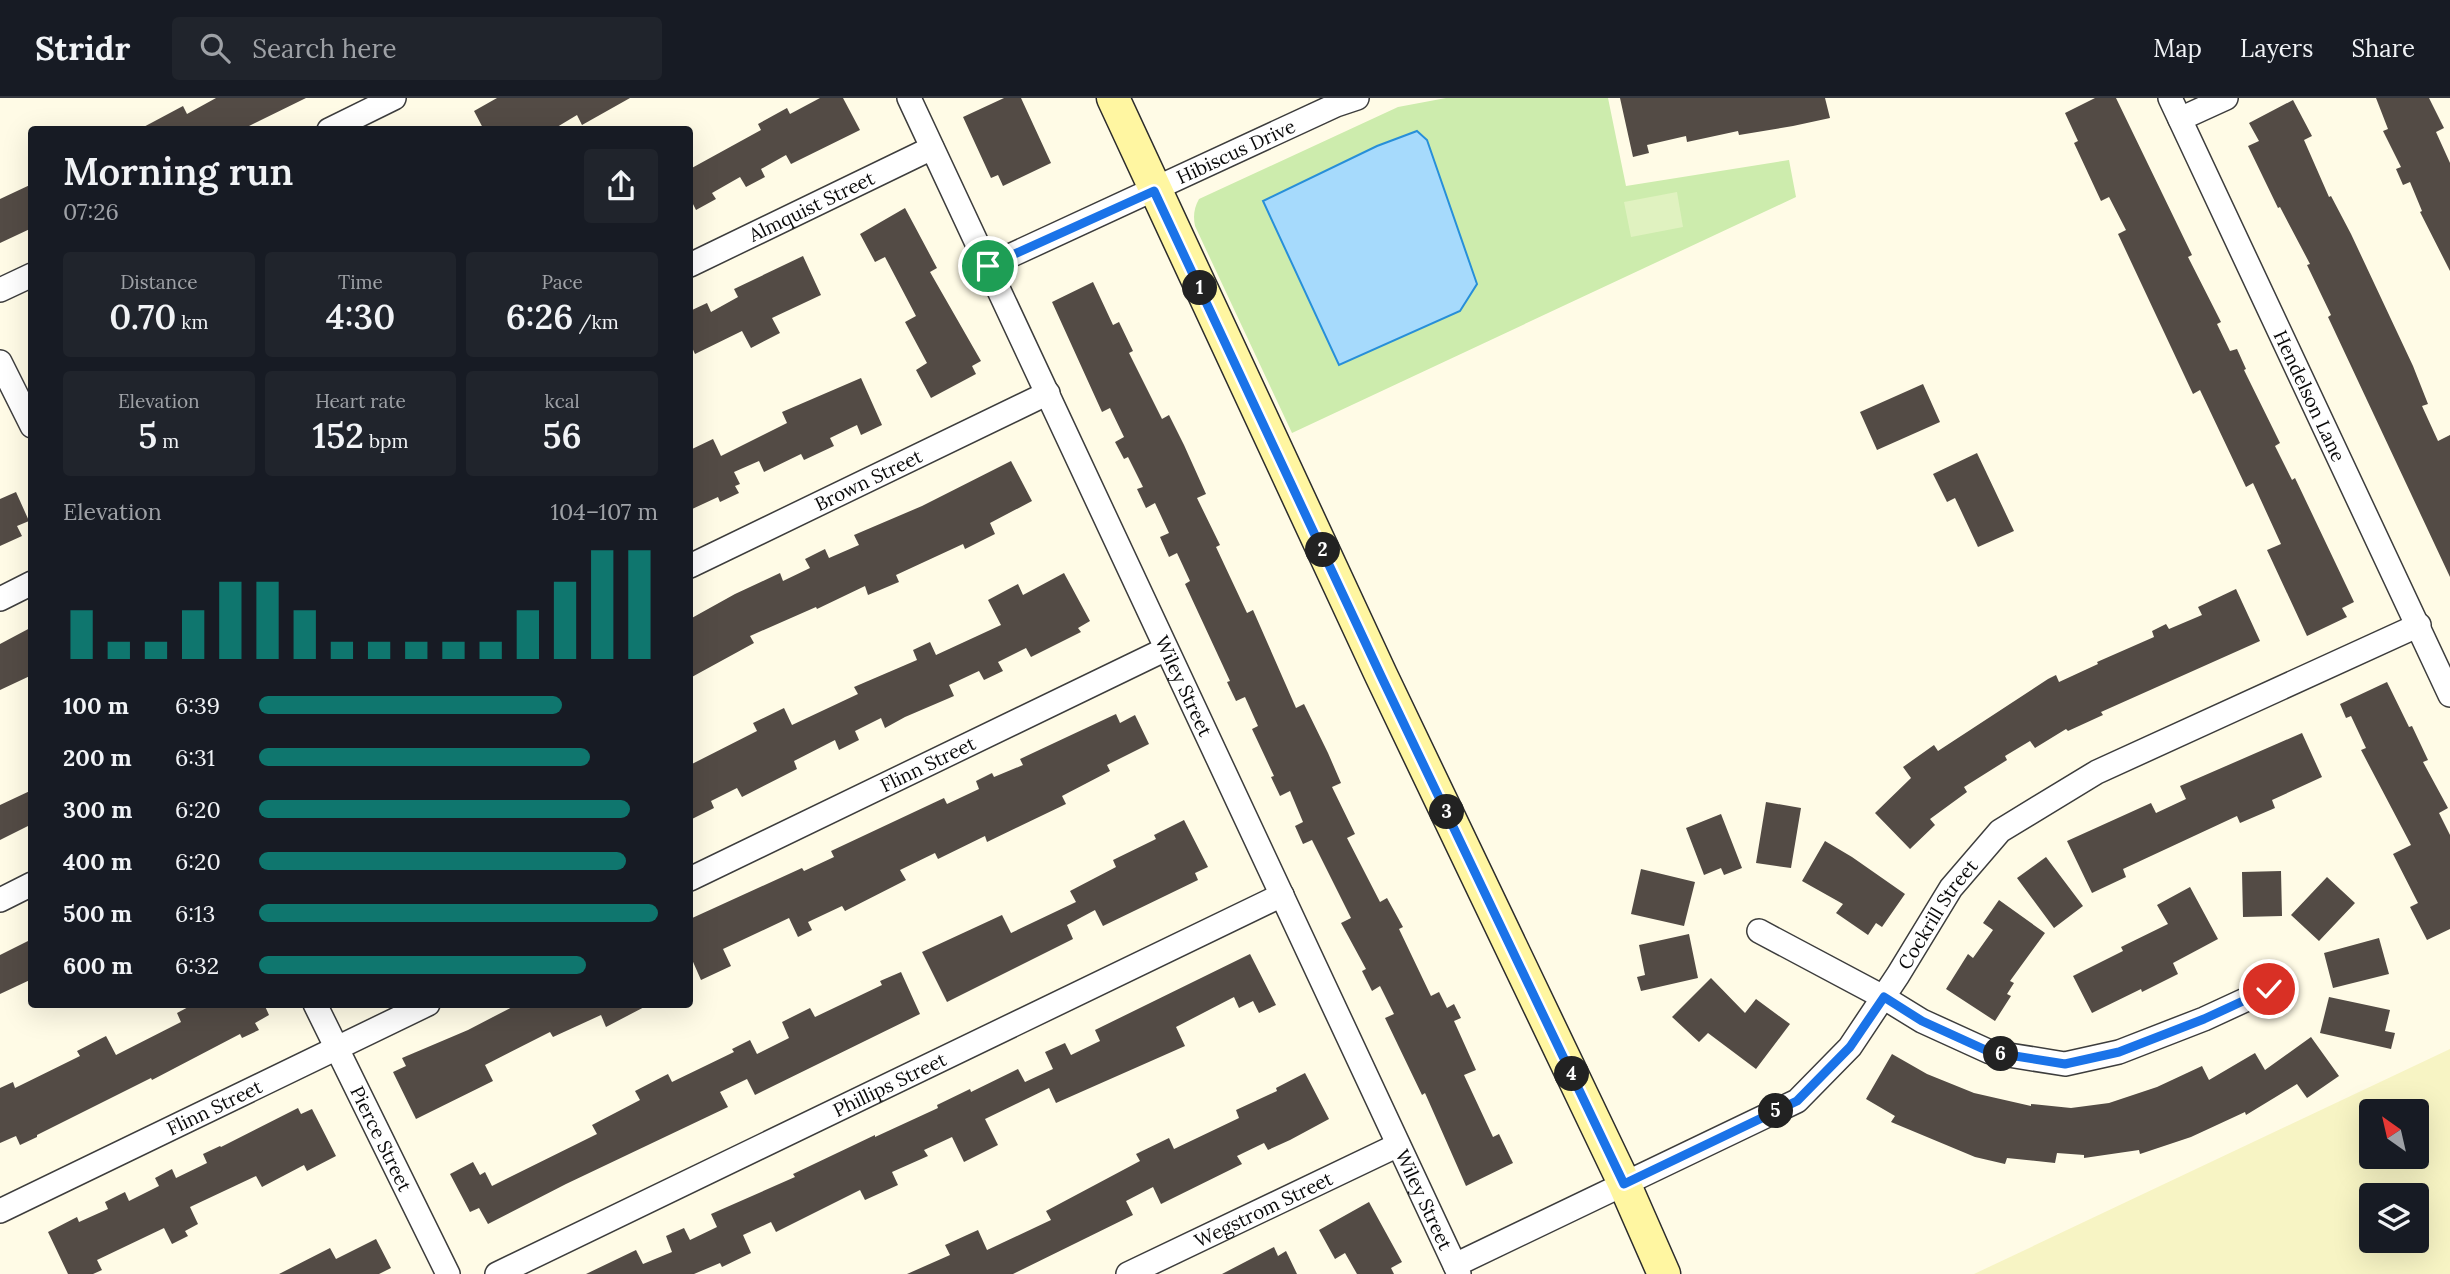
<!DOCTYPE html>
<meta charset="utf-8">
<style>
body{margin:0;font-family:Lora,serif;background:#20242c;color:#f1f3f6;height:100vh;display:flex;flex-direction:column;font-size:26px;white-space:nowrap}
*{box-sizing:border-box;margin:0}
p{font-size:23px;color:#9ea1a6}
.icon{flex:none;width:38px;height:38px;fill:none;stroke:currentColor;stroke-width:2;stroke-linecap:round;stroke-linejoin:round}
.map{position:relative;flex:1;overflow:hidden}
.panel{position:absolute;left:28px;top:28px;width:665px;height:882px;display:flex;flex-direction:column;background:#171b24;border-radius:7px;box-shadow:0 7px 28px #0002}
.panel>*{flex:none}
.needle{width:46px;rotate:326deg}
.fabs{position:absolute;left:2359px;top:1001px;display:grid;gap:14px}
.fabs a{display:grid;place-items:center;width:70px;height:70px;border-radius:7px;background:#171b24;box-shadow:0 7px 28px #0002;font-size:35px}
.pin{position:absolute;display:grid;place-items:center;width:60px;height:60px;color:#fff;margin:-30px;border:4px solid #fff;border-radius:50%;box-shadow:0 2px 7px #0007}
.km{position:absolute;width:35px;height:35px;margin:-18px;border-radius:50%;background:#222;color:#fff;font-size:19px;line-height:35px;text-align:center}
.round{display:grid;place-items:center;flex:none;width:74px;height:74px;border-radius:7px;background:#20242c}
.head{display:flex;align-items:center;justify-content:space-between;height:119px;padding:0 35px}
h1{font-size:38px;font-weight:600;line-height:52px}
.metrics{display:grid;grid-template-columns:repeat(3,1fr);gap:10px;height:119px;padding:7px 35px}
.metrics div{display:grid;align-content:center;border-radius:7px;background:#20242c;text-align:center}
.metrics b{font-size:35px;font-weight:600}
.metrics small{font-size:19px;font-weight:400}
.metrics p{font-size:19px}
.chart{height:196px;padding:14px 35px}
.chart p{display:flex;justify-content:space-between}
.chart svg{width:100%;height:126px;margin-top:7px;stroke:#0f766e;stroke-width:6}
ul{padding:0 35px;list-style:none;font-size:23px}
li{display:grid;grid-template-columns:112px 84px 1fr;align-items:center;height:52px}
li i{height:18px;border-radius:9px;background:#0f766e}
header{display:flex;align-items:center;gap:42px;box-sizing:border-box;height:98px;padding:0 35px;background:#171b24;border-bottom:2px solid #363941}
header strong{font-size:33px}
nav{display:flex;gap:38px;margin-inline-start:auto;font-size:24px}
.search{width:490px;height:63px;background:#20242c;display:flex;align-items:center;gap:18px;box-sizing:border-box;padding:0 24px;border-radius:7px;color:#9ea1a6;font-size:26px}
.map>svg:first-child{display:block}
</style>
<header>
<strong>Stridr</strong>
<div class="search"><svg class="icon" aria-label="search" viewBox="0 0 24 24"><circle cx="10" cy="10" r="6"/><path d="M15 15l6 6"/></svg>Search here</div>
<nav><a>Map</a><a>Layers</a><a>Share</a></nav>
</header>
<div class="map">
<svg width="2450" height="1176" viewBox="0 0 2450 1176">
<rect width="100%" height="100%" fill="#fffbe6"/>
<!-- farmland -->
<path fill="#f7f4c4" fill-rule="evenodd" d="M 2450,951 L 2450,1176 L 1974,1176 ZM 2371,1013 L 2417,1013 L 2417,1059 L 2371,1059 ZM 2371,1097 L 2417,1097 L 2417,1143 L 2371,1143 Z"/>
<!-- green -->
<path fill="#cdecad" d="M 1446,0 L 1608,0 L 1626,88 L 1789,62 L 1796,99 L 1292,335 L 1195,128 C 1193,118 1194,110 1199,101 L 1398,9 Z"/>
<!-- pitch -->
<path fill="#e0f2c0" d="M 1677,94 L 1683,129 L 1631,139 L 1624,104 Z"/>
<!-- water -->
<path fill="#a6dafc" stroke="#278fd9" stroke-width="2" d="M 1417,33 L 1427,42 L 1477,186 L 1460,213 L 1339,267 L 1263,103 L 1377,48 Z"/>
<!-- building -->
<path fill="#534b45" d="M 216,0 L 306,0 L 241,32 L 138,32 L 183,8 L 187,16 Z
M 497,0 L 630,0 L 582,27 L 577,17 L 552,32 L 484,32 L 474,13 Z
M 820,0 L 843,0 L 860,32 L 791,66 L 786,57 L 761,71 L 765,79 L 746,89 L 740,79 L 712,95 L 716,101 L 696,112 L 690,100 L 690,71 L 761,32 L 758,26 L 787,10 L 790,16 Z
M 1004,0 L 1021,0 L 1051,65 L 1003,88 L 998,77 L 991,80 L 963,19 Z
M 1620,0 L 1825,0 L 1830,20 L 1793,28 L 1739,37 L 1738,33 L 1687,44 L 1686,38 L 1647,47 L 1649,55 L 1633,59 Z
M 2095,0 L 2116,0 L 2192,157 L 2188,159 L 2221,224 L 2217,226 L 2230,253 L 2237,251 L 2246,271 L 2244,272 L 2280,345 L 2275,348 L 2292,382 L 2295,380 L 2354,504 L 2342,510 L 2347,519 L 2307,538 L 2267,452 L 2281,446 L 2253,385 L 2246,389 L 2200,292 L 2193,296 L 2118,136 L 2126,132 L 2109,99 L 2101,103 L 2074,45 L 2078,43 L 2065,15 Z
M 2376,0 L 2429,0 L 2444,30 L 2436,34 L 2450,65 L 2450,173 L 2420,114 L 2422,113 L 2410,84 L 2403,87 L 2396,71 L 2401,69 L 2383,33 L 2388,31 Z
M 2293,2 L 2312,38 L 2304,42 L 2329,99 L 2331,98 L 2351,136 L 2413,268 L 2428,306 L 2422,308 L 2438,343 L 2450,337 L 2450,479 L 2328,219 L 2331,217 L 2307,167 L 2310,166 L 2280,109 L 2278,110 L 2248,48 L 2259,43 L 2249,25 Z
M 32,86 L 32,130 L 0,145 L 0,101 Z
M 905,110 L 937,170 L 930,174 L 981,263 L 972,268 L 976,276 L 931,300 L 916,272 L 927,265 L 905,224 L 916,218 L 885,159 L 875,164 L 860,136 Z
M 803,158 L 821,197 L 772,220 L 780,235 L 751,250 L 742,233 L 695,256 L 690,245 L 690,213 L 707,205 L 711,214 L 738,199 L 734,191 Z
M 1093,184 L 1113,227 L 1119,224 L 1133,253 L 1129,255 L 1162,321 L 1169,317 L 1184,347 L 1206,396 L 1197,400 L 1220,447 L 1216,449 L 1247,515 L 1253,512 L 1296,610 L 1304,606 L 1328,655 L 1341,685 L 1332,689 L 1355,736 L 1347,740 L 1380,804 L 1387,800 L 1403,829 L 1399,831 L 1431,898 L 1439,894 L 1447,910 L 1454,906 L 1461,920 L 1454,923 L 1476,972 L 1464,977 L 1493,1039 L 1499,1036 L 1513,1065 L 1466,1088 L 1425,995 L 1422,997 L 1385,920 L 1394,916 L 1380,888 L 1372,893 L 1362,873 L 1366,871 L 1341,825 L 1351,820 L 1312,742 L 1303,746 L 1295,728 L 1303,724 L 1290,693 L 1280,698 L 1271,679 L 1274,678 L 1252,631 L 1258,628 L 1245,599 L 1236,603 L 1227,584 L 1230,583 L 1185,486 L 1190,483 L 1177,455 L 1169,459 L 1160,439 L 1169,435 L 1155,405 L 1146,410 L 1137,391 L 1143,389 L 1128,359 L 1124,361 L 1115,344 L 1124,339 L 1110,310 L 1102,314 L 1052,204 Z
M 861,280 L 882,327 L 861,337 L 857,327 L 830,340 L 834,348 L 804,362 L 801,356 L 764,374 L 759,363 L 734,374 L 740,386 L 735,388 L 739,395 L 720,404 L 718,399 L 690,412 L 690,352 L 713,341 L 721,358 L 787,325 L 782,314 Z
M 1923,286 L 1940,324 L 1877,352 L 1860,314 Z
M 1977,355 L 2014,433 L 1978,449 L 1955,400 L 1947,404 L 1933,376 Z
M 1011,363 L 1032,403 L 990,425 L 995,436 L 965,451 L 963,446 L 896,477 L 899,484 L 868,497 L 865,488 L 817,511 L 816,509 L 750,538 L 754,545 L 690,580 L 690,521 L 735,496 L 780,475 L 783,483 L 810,470 L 805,461 L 825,451 L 829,460 L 859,447 L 854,437 L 922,408 Z
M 16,394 L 29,423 L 17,428 L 22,438 L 0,448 L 0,401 Z
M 1064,475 L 1090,523 L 1078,530 L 1081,534 L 1031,559 L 1026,550 L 998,564 L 1003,573 L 984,582 L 979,573 L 949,587 L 954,598 L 905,619 L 885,630 L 881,620 L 855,633 L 859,642 L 839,652 L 835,642 L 794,663 L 797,671 L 742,699 L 737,690 L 711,703 L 714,710 L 690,722 L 690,667 L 757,633 L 753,625 L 784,610 L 792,627 L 858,596 L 854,589 L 917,562 L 913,552 L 930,544 L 936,557 L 1001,527 L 988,502 L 1018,486 L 1023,497 Z
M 2236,491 L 2260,543 L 2101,614 L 2103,617 L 2068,633 L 2066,631 L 2035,650 L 2030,643 L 2005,658 L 2007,662 L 1964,689 L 1967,694 L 1930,721 L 1935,727 L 1910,751 L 1875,715 L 1911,680 L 1903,669 L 1934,647 L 1938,653 L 2048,581 L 2056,577 L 2059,584 L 2098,566 L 2097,564 L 2154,539 L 2152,533 L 2166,526 L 2169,531 L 2202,517 L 2198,509 Z
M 32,529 L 32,577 L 0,592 L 0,546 Z
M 2387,584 L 2409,629 L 2412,628 L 2428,662 L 2423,664 L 2448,710 L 2439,715 L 2450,737 L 2450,831 L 2427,842 L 2410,809 L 2418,805 L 2393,756 L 2411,747 L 2361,652 L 2366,650 L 2351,618 L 2346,620 L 2340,606 Z
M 1116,616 L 1120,625 L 1135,617 L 1149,646 L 1107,667 L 1110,673 L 1062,698 L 1066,706 L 987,744 L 985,738 L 938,761 L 935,755 L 900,772 L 906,782 L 845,813 L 842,808 L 808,824 L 812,832 L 798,839 L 789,820 L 723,851 L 731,868 L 701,882 L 690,857 L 690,821 L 802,770 L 804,773 L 834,759 L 831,753 L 944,700 L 947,706 L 979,691 L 976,683 L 992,675 L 994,679 L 1023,667 L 1020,661 Z
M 2302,635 L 2322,679 L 2272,702 L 2275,710 L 2240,725 L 2237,718 L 2123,771 L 2126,779 L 2092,795 L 2067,743 L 2151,705 L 2156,715 L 2186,701 L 2180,688 Z
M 32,692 L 32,726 L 0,742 L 0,707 Z
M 1766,704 L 1801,710 L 1791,770 L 1756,765 Z
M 1721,716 L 1742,770 L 1724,777 L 1721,770 L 1704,777 L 1686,730 Z
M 1184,722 L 1208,769 L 1195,775 L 1198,782 L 1103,828 L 1095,812 L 1067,827 L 1073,841 L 947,904 L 922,854 L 1002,817 L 1011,835 L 1076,804 L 1070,793 L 1116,769 L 1113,762 L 1156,741 L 1154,737 Z
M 1825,743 L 1852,759 L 1905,796 L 1882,829 L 1876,825 L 1868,837 L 1836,815 L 1843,806 L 1802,783 Z
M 2046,759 L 2083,808 L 2054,830 L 2017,780 Z
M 1641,771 L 1695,784 L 1684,828 L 1631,816 Z
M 2281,773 L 2282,818 L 2243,819 L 2242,774 Z
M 2327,779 L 2355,805 L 2319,843 L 2291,817 Z
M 2190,789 L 2218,841 L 2173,865 L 2178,876 L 2142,894 L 2141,891 L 2092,915 L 2073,878 L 2123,853 L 2121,849 L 2168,826 L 2157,807 Z
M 1999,802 L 2045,835 L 2010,883 L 2014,885 L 2007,896 L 2011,898 L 1995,923 L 1946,891 L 1968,856 L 1973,860 L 1993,832 L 1983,825 Z
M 1689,836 L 1698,880 L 1641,893 L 1637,879 L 1645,877 L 1639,847 Z
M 2379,840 L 2389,876 L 2333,890 L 2324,855 Z
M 32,841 L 32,881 L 0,896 L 0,857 Z
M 1250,856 L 1276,907 L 1259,915 L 1253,903 L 1239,910 L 1234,899 L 1176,929 L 1185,948 L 1056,1005 L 1049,990 L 985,1021 L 998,1047 L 964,1064 L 952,1039 L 924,1052 L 928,1058 L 892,1074 L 898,1087 L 865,1102 L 860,1092 L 776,1134 L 771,1124 L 743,1137 L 751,1155 L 722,1169 L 720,1165 L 694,1176 L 586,1176 L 636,1152 L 643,1166 L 672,1154 L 666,1138 L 684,1130 L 690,1142 L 717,1129 L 711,1116 L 795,1079 L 793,1076 L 875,1037 L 875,1039 L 938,1010 L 937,1007 L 970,991 L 971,994 L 1018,971 L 1025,984 L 1053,971 L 1045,954 L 1065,945 L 1071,957 L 1100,943 L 1095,932 Z
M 901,874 L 920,916 L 755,997 L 747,981 L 720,994 L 728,1009 L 566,1086 L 488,1126 L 479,1110 L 470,1114 L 450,1076 L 473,1064 L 480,1077 L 485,1074 L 492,1088 L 597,1036 L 592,1027 L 640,1002 L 635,993 L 668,976 L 672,984 L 734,954 L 732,951 L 750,942 L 757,956 L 789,940 L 782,924 L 810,910 L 815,919 L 882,887 L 880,883 Z
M 1711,880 L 1745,915 L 1756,901 L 1790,926 L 1756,971 L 1708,935 L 1699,944 L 1672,919 Z
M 2329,899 L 2390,912 L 2385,933 L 2395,935 L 2391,951 L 2320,935 Z
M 194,906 L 264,906 L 269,917 L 255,925 L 259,932 L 242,940 L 240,936 L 152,982 L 151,980 L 37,1037 L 37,1039 L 20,1047 L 16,1038 L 0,1045 L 0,990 L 13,984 L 15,990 L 80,958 L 77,953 L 106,938 L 116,957 L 181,924 L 177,915 Z
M 518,906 L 650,906 L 606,929 L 601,917 L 553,939 L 550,934 L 485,967 L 493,983 L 416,1021 L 393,974 L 406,968 L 402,960 L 468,932 Z
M 2311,939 L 2339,978 L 2307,1000 L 2297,986 L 2246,1017 L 2245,1014 L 2191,1039 L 2140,1056 L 2139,1052 L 2084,1060 L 2084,1057 L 2057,1055 L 2055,1065 L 2007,1060 L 2005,1066 L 1975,1059 L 1891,1024 L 1895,1018 L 1866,1001 L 1892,956 L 1927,976 L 1974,995 L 2031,1008 L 2031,1006 L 2071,1010 L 2109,1005 L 2157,989 L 2202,968 L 2209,982 L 2255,955 L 2265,972 Z
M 1305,975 L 1329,1021 L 1290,1042 L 1268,1052 L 1264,1045 L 1237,1058 L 1242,1066 L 1161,1106 L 1153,1089 L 1126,1103 L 1133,1117 L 1013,1176 L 907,1176 L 950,1157 L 945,1147 L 978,1132 L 987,1152 L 1051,1122 L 1046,1113 L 1140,1063 L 1136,1056 L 1169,1040 L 1174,1051 L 1239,1020 L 1236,1012 L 1277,993 L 1276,990 Z
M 298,1010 L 301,1016 L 312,1011 L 336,1058 L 307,1073 L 304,1067 L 262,1089 L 256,1078 L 190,1109 L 198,1126 L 185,1133 L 188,1138 L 172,1146 L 164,1130 L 97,1162 L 102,1172 L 93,1176 L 68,1176 L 48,1134 L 77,1119 L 79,1124 L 108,1111 L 105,1104 L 125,1094 L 129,1103 L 159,1088 L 155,1080 L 172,1071 L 176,1080 L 207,1065 L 203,1056 L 220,1048 L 221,1049 Z
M 1369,1104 L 1402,1164 L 1391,1170 L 1394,1176 L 1357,1176 L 1345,1155 L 1335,1161 L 1319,1132 Z
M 376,1141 L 391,1170 L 379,1176 L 279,1176 L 330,1150 L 336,1161 Z
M 1274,1149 L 1278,1158 L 1286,1153 L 1297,1176 L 1222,1176 Z"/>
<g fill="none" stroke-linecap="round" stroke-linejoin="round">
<defs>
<g id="minor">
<path id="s1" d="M 909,0 L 1459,1176"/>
<path id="s2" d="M 2170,0 L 2450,597"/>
<path d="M 2180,21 L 2226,0"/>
<path d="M 329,32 L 394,0"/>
<path id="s3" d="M 690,167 L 932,50"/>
<path id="s4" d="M 988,168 L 1336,7 L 1357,0"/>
<path d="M 0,192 L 32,177"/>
<path d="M 0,264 L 32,328"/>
<path id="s5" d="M 690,468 L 1048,295"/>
<path d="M 0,501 L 32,485"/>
<path id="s6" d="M 690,781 L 1166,551"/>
<path d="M 0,802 L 32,786"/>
<path d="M 1759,833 L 1883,899 L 1922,923 L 1990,954 L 2065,966 L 2119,954 L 2204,921 L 2269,891"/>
<path id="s7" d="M 315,906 L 448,1176"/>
<path id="s8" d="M 0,1113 L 428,906"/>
<path id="s9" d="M 1455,1167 L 1797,1003 L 1850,949 L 1898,877 L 1951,790 L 2000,733 L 2097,674 L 2419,527"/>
<path id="s10" d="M 497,1176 L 1282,797"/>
<path id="s11" d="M 1128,1176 L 1398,1047"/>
</g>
<path id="secondary" d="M 1113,0 L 1381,577 L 1624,1085 L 1664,1176"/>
</defs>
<!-- minor casing -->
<use href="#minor" stroke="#3d3d3d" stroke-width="26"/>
<!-- secondary casing -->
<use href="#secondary" stroke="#2c2c2c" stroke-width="35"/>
<!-- minor -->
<use href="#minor" stroke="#fff" stroke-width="23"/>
<!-- secondary -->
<use href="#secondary" stroke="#fff6a1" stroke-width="32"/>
</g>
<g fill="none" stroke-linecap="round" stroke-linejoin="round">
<defs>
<path id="route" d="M 988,168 L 1154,93 L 1381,578 L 1624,1086 L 1797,1003 L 1850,949 L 1884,899 L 1922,923 L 1990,954 L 2065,966 L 2119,954 L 2204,921 L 2269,891"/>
</defs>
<!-- route casing -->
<use href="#route" stroke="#fff" stroke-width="14"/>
<!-- route -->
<use href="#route" stroke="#1a73e8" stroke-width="9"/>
</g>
<g text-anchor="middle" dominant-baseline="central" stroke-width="7" stroke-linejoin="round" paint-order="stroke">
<!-- street labels -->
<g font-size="19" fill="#0a0a0a" stroke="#fff">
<text stroke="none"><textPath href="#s4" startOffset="273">Hibiscus Drive</textPath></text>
<text stroke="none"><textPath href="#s3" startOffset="135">Almquist Street</textPath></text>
<text stroke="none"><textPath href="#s2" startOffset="329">Hendelson Lane</textPath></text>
<text stroke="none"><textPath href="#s5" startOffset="198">Brown Street</textPath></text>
<text stroke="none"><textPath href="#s1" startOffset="649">Wiley Street</textPath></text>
<text stroke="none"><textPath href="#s6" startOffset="264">Flinn Street</textPath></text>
<text stroke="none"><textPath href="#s9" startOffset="614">Cockrill Street</textPath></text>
<text stroke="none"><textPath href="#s10" startOffset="436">Phillips Street</textPath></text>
<text stroke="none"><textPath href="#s8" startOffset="238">Flinn Street</textPath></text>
<text stroke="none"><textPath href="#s7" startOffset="150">Pierce Street</textPath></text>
<text stroke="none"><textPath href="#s1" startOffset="1216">Wiley Street</textPath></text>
<text stroke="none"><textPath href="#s11" startOffset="150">Wegstrom Street</textPath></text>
</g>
</g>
</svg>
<div class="fabs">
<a><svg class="needle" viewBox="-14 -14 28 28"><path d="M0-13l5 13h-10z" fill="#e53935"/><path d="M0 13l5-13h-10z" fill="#9ea1a6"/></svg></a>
<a><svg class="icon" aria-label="layers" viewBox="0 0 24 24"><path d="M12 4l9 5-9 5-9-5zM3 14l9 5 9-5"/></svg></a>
</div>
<div class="pin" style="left:988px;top:168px;background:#1e9e55"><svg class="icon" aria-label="arrive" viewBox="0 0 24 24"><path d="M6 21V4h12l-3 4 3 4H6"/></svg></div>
<div class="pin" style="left:2269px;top:891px;background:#d93025"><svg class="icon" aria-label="check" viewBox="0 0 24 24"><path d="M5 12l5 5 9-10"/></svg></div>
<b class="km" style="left:1200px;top:190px">1</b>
<b class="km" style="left:1323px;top:452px">2</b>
<b class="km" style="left:1447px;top:714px">3</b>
<b class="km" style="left:1572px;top:976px">4</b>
<b class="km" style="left:1776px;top:1013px">5</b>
<b class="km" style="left:2001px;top:956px">6</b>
<section class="panel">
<div class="head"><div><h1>Morning run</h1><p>07:26</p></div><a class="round"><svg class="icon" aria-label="share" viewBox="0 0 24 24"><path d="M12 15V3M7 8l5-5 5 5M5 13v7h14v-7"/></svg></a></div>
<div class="metrics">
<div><p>Distance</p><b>0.70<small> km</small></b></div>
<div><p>Time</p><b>4:30</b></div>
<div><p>Pace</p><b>6:26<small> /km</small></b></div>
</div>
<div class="metrics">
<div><p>Elevation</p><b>5<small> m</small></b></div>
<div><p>Heart rate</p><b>152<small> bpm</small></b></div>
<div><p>kcal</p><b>56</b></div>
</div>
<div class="chart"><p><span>Elevation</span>104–107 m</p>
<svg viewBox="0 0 160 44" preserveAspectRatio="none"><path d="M5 44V27M15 44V38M25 44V38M35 44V27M45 44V17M55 44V17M65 44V27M75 44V38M85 44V38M95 44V38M105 44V38M115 44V38M125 44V27M135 44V17M145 44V6M155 44V6"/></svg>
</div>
<ul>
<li><b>100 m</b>6:39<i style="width:76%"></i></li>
<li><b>200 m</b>6:31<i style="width:83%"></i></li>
<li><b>300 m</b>6:20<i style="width:93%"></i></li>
<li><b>400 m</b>6:20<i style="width:92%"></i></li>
<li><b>500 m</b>6:13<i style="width:100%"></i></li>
<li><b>600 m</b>6:32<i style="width:82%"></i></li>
</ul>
</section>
</div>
